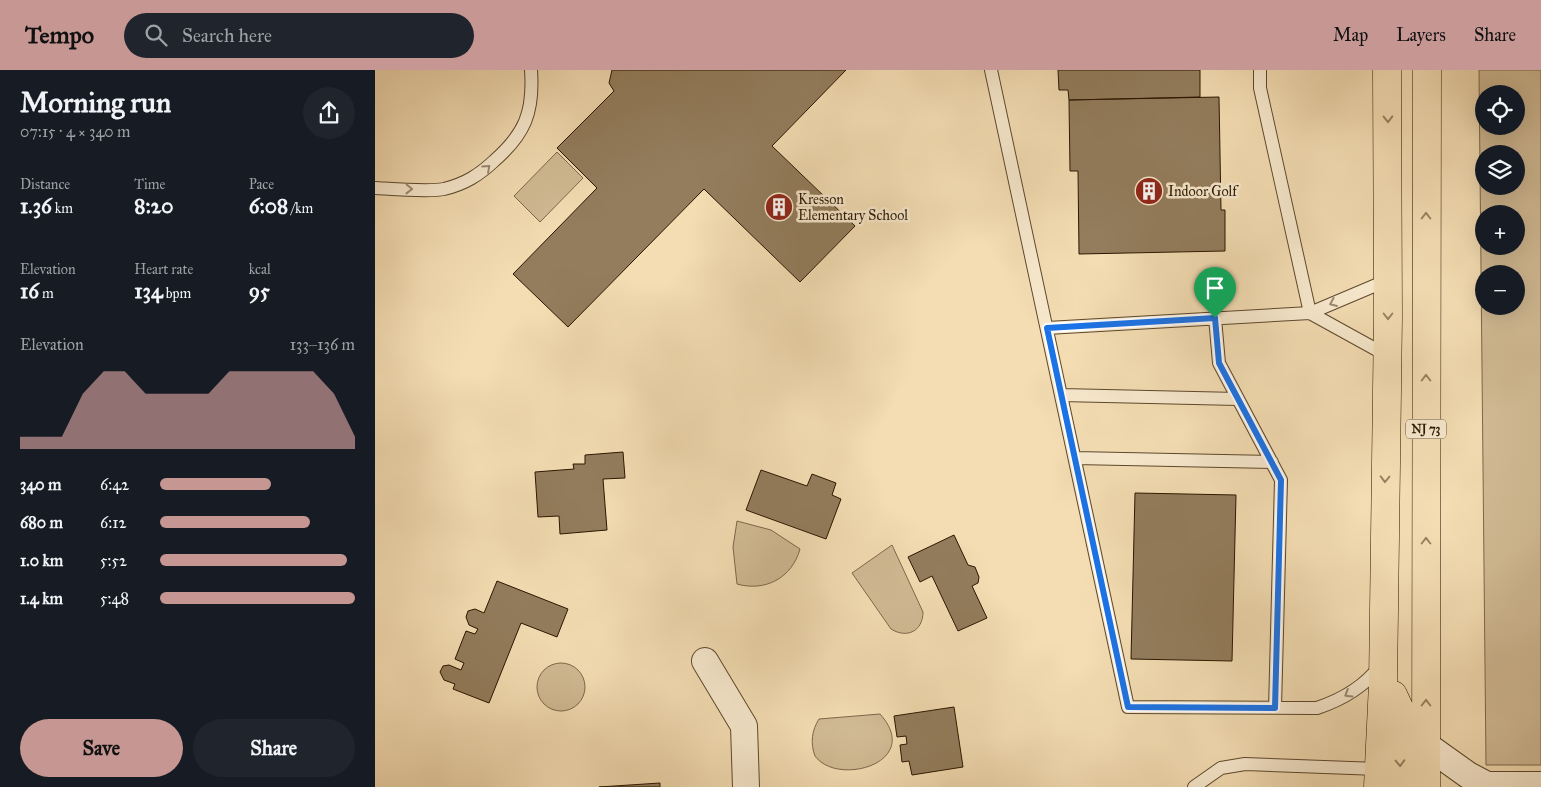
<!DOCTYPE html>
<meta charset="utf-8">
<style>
body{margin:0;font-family:"IM FELL Great Primer",serif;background:#20242c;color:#f1f3f6;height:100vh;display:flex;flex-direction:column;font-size:19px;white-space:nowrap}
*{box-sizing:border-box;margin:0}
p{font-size:16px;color:#9ea1a6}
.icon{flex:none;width:28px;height:28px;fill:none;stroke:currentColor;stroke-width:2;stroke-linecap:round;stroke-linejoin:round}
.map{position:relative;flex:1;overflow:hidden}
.details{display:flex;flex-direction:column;background:#171b24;width:375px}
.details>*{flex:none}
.controls{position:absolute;left:1100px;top:15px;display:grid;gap:10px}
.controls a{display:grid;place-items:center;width:50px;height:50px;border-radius:50%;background:#171b24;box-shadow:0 5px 20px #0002;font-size:25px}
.pin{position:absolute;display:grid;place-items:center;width:42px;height:42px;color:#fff;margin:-51px -21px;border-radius:50% 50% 50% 0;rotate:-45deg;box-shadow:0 0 5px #0007}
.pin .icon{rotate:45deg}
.round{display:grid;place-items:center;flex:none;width:52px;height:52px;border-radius:26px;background:#20242c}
.headline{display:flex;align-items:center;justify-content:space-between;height:85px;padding:0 20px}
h1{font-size:28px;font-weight:800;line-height:38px}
.metrics{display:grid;grid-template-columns:repeat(3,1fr);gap:8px;height:85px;padding:5px 20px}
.metrics div{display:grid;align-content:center}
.metrics b{font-size:21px;font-weight:800}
.metrics small{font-size:14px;font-weight:400}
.metrics p{font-size:14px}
.chart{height:140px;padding:10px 20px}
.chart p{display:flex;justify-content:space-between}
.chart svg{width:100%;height:90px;margin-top:5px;fill:#c59692;opacity:.7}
.cta{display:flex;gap:10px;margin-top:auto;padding:10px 20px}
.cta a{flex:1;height:58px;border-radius:30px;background:#c59692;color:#111;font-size:20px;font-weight:800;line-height:58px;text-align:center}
.cta a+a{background:#20242c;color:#f1f3f6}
ul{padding:0 20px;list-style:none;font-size:16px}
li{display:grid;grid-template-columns:80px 60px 1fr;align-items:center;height:38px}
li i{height:12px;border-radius:6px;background:#c59692}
header{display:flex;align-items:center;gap:30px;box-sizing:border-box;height:70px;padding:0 25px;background:#c59692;color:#111}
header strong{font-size:24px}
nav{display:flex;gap:28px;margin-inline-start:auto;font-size:18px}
.search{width:350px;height:45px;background:#20242c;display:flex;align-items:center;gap:12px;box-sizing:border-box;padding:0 18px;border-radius:28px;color:#9ea1a6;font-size:19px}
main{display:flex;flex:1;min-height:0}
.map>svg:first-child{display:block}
</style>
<header>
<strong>Tempo</strong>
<div class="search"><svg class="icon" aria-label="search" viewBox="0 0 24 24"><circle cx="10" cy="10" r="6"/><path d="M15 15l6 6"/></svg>Search here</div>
<nav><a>Map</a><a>Layers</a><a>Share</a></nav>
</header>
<main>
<section class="details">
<div class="headline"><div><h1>Morning run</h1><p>07:15 · 4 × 340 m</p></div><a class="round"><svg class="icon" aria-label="share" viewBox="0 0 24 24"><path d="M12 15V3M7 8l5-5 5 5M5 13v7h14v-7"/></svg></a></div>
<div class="metrics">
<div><p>Distance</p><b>1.36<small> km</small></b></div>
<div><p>Time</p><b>8:20</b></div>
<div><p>Pace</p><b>6:08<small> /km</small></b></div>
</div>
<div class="metrics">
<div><p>Elevation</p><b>16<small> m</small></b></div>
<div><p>Heart rate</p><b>134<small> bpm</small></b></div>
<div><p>kcal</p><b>95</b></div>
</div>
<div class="chart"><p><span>Elevation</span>133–136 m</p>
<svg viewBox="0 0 160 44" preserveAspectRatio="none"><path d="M0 44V38L10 38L20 38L30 17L40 6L50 6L60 17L70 17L80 17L90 17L100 6L110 6L120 6L130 6L140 6L150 17L160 38V44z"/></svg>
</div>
<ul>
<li><b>340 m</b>6:42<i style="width:57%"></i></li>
<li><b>680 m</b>6:12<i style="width:77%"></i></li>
<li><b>1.0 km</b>5:52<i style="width:96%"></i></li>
<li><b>1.4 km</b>5:48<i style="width:100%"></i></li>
</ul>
<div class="cta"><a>Save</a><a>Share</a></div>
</section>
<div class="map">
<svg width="1166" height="717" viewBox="0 0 1166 717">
<rect width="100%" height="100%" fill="#f4ddb3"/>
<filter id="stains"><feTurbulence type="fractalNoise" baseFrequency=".004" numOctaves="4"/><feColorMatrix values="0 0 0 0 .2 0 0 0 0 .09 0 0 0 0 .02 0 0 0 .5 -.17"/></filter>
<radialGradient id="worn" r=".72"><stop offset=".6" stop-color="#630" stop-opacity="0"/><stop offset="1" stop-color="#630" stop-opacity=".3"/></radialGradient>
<!-- green -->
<path fill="#d1bb95" stroke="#7d684a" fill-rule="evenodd" d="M 1104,0 L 1166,0 L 1166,695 L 1111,695 ZM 1109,24 L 1141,24 L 1141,56 L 1109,56 ZM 1109,84 L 1141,84 L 1141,116 L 1109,116 ZM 1109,144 L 1141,144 L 1141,176 L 1109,176 ZM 1109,204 L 1141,204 L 1141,236 L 1109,236 Z
M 182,82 L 208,108 L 165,152 L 139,126 Z
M 362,451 L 396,460 L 425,479 C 417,508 390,522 362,514 L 358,477 Z
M 517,475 L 548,542 C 548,561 532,569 516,559 L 477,503 Z
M162 617a24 24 0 1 1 48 0a24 24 0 1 1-48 0Z
M 505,644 C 549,693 462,717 440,686 C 435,673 437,660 444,649 Z"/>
<!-- building -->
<path fill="#937d5d" stroke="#291600" d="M 237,0 L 471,0 L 397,76 L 480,156 L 425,212 L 329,119 L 193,257 L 138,204 L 222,118 L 182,78 L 239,21 L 234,13 Z
M 683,0 L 825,0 L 825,27 L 694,30 L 693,20 L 684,20 Z
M 844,27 L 846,140 L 850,140 L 850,181 L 704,184 L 703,101 L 695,101 L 694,30 Z
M 248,382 L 250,408 L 228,409 L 232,460 L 185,464 L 184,446 L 163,447 L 160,402 L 199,399 L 198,394 L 210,394 L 210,385 Z
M 386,400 L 432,416 L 437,404 L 461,413 L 457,425 L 466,429 L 451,469 L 371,440 Z
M 760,423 L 861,425 L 857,591 L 756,589 Z
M 579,465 L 593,495 L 600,497 L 604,507 L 603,513 L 597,516 L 612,548 L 583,561 L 557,506 L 545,512 L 533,487 Z
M 122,511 L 193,539 L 182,567 L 146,553 L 114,633 L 78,619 L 80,614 L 69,610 L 65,602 L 68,596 L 74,595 L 86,600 L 89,593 L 80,589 L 91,561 L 100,564 L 103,559 L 94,555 L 91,547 L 93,541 L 100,539 L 109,543 Z
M 579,637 L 588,697 L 537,705 L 534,691 L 527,692 L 525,675 L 532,674 L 531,666 L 522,667 L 519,646 Z
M 285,713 L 285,717 L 224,717 Z"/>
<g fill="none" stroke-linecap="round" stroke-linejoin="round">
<defs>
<path id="service" d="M 616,0 L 753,637 L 942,638 C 966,630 989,617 1005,596
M 885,0 L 885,18 L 935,243 L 1013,286
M 0,118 C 18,119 54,122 69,119 C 90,114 104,105 119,91 C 150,64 159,42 156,0
M 840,248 L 844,293 L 906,410 L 900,638
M 672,258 L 935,243 L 1013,210
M 686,325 L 863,329
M 700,388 L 897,392
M 819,717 L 846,698 L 870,694 L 1003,699"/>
<path id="minor" d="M 330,591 L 369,656 L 371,717
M 1051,675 L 1093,705 L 1112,715 L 1166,715"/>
<path id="trunk" d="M 1018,625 L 1025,640 L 1026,703 L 1032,717
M 1003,717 L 1008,614 L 1013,247 L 1012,0
M 1051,717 L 1052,0"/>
</defs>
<!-- service casing -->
<use href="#service" stroke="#5c482d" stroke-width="14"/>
<!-- minor casing -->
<use href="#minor" stroke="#5c482d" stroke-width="28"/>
<!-- trunk casing -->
<use href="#trunk" stroke="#291600" stroke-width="29"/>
<!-- service -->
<use href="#service" stroke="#f8e9ce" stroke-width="12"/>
<!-- minor -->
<use href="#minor" stroke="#f8e9ce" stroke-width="26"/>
<!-- trunk -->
<use href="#trunk" stroke="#f4ddb3" stroke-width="28"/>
</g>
<!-- one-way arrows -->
<defs><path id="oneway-chevron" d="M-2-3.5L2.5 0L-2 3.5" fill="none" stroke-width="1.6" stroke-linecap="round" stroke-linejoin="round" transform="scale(1.25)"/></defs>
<g stroke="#998362">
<use href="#oneway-chevron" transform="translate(1013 49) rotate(89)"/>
<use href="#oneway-chevron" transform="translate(1051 146) rotate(-90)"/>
<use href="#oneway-chevron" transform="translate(1013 246) rotate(90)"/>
<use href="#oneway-chevron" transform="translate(1051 308) rotate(-90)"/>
<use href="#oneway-chevron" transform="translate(1010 409) rotate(91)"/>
<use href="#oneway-chevron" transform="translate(1051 471) rotate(-90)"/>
<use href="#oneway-chevron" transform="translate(1051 633) rotate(-90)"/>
<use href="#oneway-chevron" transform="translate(1025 693) rotate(88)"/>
</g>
<g stroke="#9b8a71">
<use href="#oneway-chevron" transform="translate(112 98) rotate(-42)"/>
<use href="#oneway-chevron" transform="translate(34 119) rotate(1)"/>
<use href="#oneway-chevron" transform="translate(958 233) rotate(157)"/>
<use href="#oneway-chevron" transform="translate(973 624) rotate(148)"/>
</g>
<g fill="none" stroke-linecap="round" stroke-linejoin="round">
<defs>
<path id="route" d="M 840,248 L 844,293 L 906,410 L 900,638 L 753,637 L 672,258 Z"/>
</defs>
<!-- route casing -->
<use href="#route" stroke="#fff" stroke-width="10"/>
<!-- route -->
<use href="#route" stroke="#1a73e8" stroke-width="6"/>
</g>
<!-- icons -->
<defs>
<symbol id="building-disc" viewBox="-11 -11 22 22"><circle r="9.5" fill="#8f2418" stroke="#f8e9ce"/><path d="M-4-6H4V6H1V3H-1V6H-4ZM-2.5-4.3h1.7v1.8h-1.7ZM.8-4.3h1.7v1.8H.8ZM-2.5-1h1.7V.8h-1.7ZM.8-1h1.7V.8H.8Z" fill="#fff"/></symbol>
</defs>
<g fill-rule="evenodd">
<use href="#building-disc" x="758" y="105" width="32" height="32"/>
<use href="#building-disc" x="388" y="121" width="32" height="32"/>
</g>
<g text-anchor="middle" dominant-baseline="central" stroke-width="5" stroke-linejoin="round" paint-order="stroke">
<!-- shield labels -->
<rect fill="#f8e9ce" stroke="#67553e" stroke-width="1" x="1031" y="349.5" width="40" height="19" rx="4"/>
<g font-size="12" font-weight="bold" fill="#291600">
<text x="1051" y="359">NJ 73</text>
</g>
<!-- poi labels -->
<g font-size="14" fill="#291600" stroke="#f8e9ce" text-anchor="start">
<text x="793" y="121">Indoor Golf</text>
<text x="423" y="129">Kresson<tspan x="423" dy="16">Elementary School</tspan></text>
</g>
</g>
<rect width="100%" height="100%" filter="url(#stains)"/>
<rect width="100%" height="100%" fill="url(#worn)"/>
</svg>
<div class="controls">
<a><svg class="icon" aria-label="locate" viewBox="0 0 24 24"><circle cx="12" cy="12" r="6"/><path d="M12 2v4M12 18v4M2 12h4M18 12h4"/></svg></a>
<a><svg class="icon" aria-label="layers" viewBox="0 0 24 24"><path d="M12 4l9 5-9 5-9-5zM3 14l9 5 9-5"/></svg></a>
<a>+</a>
<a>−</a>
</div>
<div class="pin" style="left:840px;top:248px;background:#1e9e55"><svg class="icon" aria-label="arrive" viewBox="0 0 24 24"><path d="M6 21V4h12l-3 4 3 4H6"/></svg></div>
</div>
</main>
